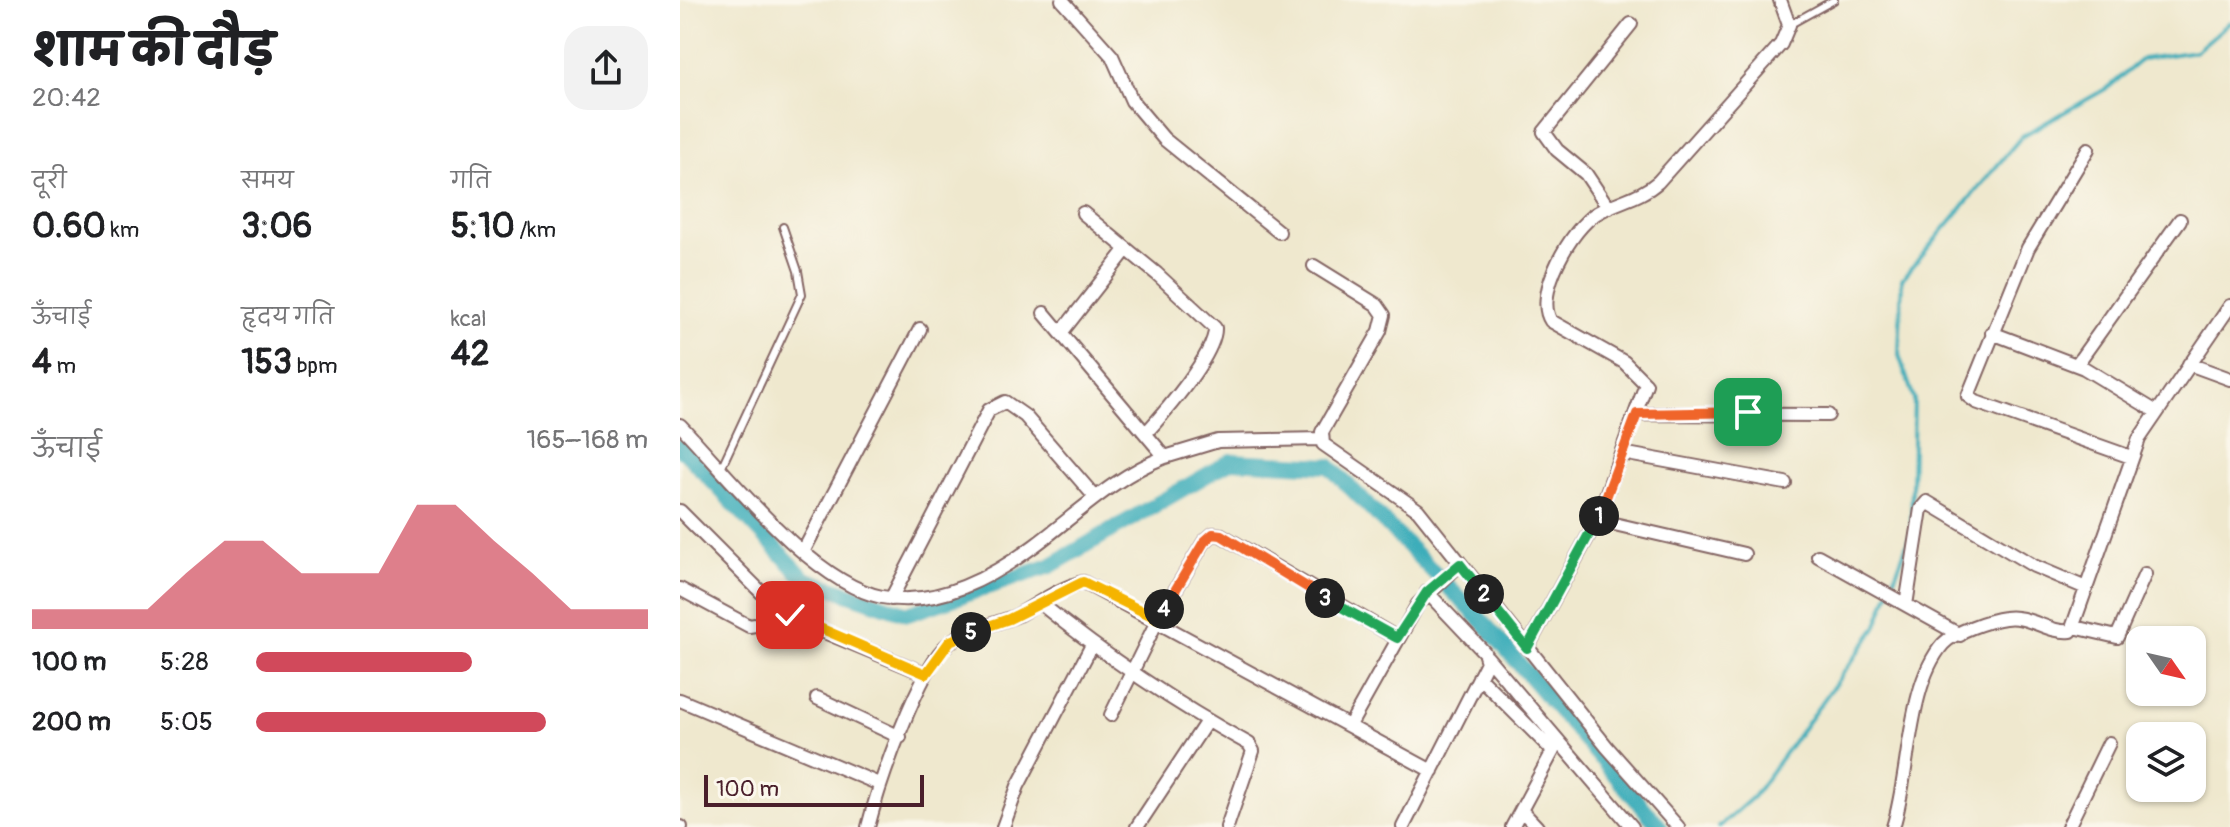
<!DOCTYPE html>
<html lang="hi">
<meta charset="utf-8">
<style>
body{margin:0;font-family:Pangolin,"Playpen Sans Deva",sans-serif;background:#f2f2f2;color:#202124;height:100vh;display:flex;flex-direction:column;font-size:30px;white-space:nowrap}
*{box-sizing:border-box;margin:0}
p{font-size:26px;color:#757577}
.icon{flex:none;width:44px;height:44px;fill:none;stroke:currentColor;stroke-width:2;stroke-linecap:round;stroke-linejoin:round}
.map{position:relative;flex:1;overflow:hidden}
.panel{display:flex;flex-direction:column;background:#fff;width:680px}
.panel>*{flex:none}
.needle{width:52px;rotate:124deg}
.fabs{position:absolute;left:1446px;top:626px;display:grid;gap:16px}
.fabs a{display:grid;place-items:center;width:80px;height:80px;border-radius:16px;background:#fff;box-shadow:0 2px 6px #0004;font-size:40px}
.scale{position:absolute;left:24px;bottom:20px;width:220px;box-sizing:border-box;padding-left:8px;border:4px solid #4a1f2b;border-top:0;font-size:22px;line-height:28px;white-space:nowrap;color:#4a1f2b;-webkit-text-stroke:6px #fbf7ec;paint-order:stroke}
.pin{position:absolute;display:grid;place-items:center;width:68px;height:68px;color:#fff;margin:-34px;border-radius:16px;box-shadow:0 4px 12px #0006}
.km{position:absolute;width:40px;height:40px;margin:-20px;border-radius:50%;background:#222;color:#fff;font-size:22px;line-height:40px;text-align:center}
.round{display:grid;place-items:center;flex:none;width:84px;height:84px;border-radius:24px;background:#f2f2f2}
.headline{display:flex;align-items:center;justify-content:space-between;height:136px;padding:0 32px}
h1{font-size:44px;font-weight:800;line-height:60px}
.figures{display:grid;grid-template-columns:repeat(3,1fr);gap:12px;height:136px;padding:8px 32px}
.figures div{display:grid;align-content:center}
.figures b{font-size:34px;font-weight:800}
.figures small{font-size:22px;font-weight:400}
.figures p{font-size:22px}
.chart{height:224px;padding:16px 32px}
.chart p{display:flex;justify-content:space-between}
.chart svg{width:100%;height:144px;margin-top:8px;fill:#d1495b;opacity:.7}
ul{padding:0 32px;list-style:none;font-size:26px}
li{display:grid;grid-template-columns:128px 96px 1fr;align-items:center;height:60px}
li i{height:20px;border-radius:10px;background:#d1495b}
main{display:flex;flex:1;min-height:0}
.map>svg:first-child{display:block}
</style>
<main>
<section class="panel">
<div class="headline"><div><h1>शाम की दौड़</h1><p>20:42</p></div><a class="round"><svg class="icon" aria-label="share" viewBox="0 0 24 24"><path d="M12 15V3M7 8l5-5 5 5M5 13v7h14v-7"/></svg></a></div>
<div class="figures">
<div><p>दूरी</p><b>0.60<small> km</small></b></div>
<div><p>समय</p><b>3:06</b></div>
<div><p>गति</p><b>5:10<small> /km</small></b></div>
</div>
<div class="figures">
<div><p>ऊँचाई</p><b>4<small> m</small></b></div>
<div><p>हृदय गति</p><b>153<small> bpm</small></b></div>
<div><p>kcal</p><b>42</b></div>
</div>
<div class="chart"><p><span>ऊँचाई</span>165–168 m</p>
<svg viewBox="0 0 160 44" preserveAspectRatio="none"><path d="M0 44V38L10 38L20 38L30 38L40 27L50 17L60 17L70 27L80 27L90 27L100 6L110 6L120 17L130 27L140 38L150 38L160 38V44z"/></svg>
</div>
<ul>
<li><b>100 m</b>5:28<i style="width:55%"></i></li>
<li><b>200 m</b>5:05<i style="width:74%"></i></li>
</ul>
</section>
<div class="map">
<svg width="1550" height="827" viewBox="0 0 1550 827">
<rect width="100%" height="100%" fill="#fbf7ec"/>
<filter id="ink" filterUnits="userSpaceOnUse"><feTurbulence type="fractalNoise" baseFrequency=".0125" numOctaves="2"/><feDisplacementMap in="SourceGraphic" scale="16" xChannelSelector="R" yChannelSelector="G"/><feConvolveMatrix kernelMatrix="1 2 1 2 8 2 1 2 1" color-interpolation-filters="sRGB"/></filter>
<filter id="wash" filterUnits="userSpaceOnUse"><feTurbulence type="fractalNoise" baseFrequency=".006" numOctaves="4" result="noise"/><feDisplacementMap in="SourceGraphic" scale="32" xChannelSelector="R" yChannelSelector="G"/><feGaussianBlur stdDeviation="1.8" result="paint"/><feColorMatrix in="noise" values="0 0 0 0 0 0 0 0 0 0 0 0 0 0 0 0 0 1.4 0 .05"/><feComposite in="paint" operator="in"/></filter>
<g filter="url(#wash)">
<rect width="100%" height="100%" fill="#efe8ce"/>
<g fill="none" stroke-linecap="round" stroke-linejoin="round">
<!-- stream -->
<path stroke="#3eadba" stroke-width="4" d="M 1039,827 L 1073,797 L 1196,628 L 1231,533 L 1234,399 L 1219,355 L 1222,279 L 1342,136 L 1429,87 L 1462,59 L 1516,51 L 1550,22"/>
<!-- canal -->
<path stroke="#3eadba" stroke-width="16" d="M 0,447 L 125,579 L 228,614 L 370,566 L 551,461 L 649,466 L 803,622 L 980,827"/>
</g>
</g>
<g filter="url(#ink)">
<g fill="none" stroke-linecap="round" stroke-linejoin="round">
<defs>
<path id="service" d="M 1109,25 L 1154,0
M 41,468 L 122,294 L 118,271 L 103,227"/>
<path id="minor" d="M 382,0 L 432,56 L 452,101 L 484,139 L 599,232
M 1408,149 L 1348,248 L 1288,396 L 1296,402 L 1451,457
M 928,207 L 906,174 L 877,150 L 864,132 L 951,24
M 403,213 L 477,274 L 535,328 C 536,354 484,413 466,433
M 634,266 L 697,305 L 704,315 L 700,331 L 642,432 L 643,444 L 738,510 L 927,747 L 998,827
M 364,313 L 485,457 L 538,441 L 641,439
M 381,333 L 446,250
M 1312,333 L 1404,368 L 1475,411
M 1397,364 L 1500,220
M 1509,364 L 1550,379
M 957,414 L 1148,415
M 0,425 C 49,476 132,583 202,597 C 257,608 312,577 354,546 C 396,515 435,476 485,457
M 942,453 L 1105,483
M 0,511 L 95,606 L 135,628 L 246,674
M 917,520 L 1064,554
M 123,552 L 240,329
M 1138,556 L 1280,635
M 0,589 L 69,626 L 82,624 L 95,606
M 211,599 L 309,410 L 325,402 L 345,416 L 415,497
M 360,603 C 425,656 496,704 569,744 L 573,751 L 547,827
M 1226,605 L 1241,509 L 1247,502 L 1354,566 L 1406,588
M 1394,627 L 1437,637 L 1465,574
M 847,648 L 917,520 L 966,384 L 944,362 L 871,321 C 853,295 892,227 917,213 C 937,201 960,198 978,182 L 1101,44 L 1109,25 L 1100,0
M 807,657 L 952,827
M 799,677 L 873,751 L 832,827
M 137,698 L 220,737
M 0,700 L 199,784
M 431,715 L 478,619 L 524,542 L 533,534 L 541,535 L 717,638
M 670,725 L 738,604 L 780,564
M 841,810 L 857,827
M 0,827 L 1,827
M 188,827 C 198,788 239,666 269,643 C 288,628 316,625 338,615 C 358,604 381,587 403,582 L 752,771
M 323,827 L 338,786 L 412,645
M 457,827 L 527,721
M 723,827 L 807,662 L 804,652 L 747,592
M 1213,827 C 1230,775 1227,685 1263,644 C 1274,632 1309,620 1325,618 C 1348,614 1369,634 1391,631 L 1459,439 L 1550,306
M 1388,827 L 1429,743"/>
</defs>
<!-- service casing -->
<use href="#service" stroke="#846564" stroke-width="10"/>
<!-- minor casing -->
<use href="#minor" stroke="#846564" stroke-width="16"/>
<!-- service -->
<use href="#service" stroke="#fff" stroke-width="6"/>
<!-- minor -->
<use href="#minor" stroke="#fff" stroke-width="12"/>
</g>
</g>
<g fill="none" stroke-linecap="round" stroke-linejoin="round" filter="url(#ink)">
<defs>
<path id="split-1" d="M 919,516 L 957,414 L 1068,412"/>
<path id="split-2" d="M 804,594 L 847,648 L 919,516"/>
<path id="split-3" d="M 645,598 L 717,638 L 747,592 L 780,564 L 804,594"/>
<path id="split-4" d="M 484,609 L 524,542 L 533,534 L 541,535 L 645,598"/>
<path id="split-5" d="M 291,632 L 329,619 L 403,582 L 478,619 L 484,609"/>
<path id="split-6" d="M 110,615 L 246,674 L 270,641 L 291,632"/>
</defs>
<!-- split-1 casing -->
<use href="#split-1" stroke="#fff" stroke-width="16"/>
<!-- split-2 casing -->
<use href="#split-2" stroke="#fff" stroke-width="16"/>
<!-- split-3 casing -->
<use href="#split-3" stroke="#fff" stroke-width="16"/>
<!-- split-4 casing -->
<use href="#split-4" stroke="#fff" stroke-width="16"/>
<!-- split-5 casing -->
<use href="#split-5" stroke="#fff" stroke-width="16"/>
<!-- split-6 casing -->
<use href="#split-6" stroke="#fff" stroke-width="16"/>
<!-- split-1 -->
<use href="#split-1" stroke="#f0652b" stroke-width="10"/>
<!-- split-2 -->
<use href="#split-2" stroke="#22a559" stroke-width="10"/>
<!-- split-3 -->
<use href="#split-3" stroke="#22a559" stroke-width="10"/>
<!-- split-4 -->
<use href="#split-4" stroke="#f0652b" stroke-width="10"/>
<!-- split-5 -->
<use href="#split-5" stroke="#f5b400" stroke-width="10"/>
<!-- split-6 -->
<use href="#split-6" stroke="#f5b400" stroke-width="10"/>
</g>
</svg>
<div class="fabs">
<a><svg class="needle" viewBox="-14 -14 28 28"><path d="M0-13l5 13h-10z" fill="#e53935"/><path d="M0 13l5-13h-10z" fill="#757577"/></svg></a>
<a><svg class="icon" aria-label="layers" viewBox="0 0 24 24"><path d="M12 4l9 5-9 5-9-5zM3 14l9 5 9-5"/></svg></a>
</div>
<div class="scale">100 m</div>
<div class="pin" style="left:1068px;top:412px;background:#1e9e55"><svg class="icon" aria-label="arrive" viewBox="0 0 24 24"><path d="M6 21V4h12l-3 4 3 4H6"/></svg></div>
<div class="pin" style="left:110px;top:615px;background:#d93025"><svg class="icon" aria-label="check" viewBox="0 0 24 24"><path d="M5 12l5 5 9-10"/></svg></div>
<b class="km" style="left:919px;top:516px">1</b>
<b class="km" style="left:804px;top:594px">2</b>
<b class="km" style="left:645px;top:598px">3</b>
<b class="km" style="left:484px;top:609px">4</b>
<b class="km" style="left:291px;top:632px">5</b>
</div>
</main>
